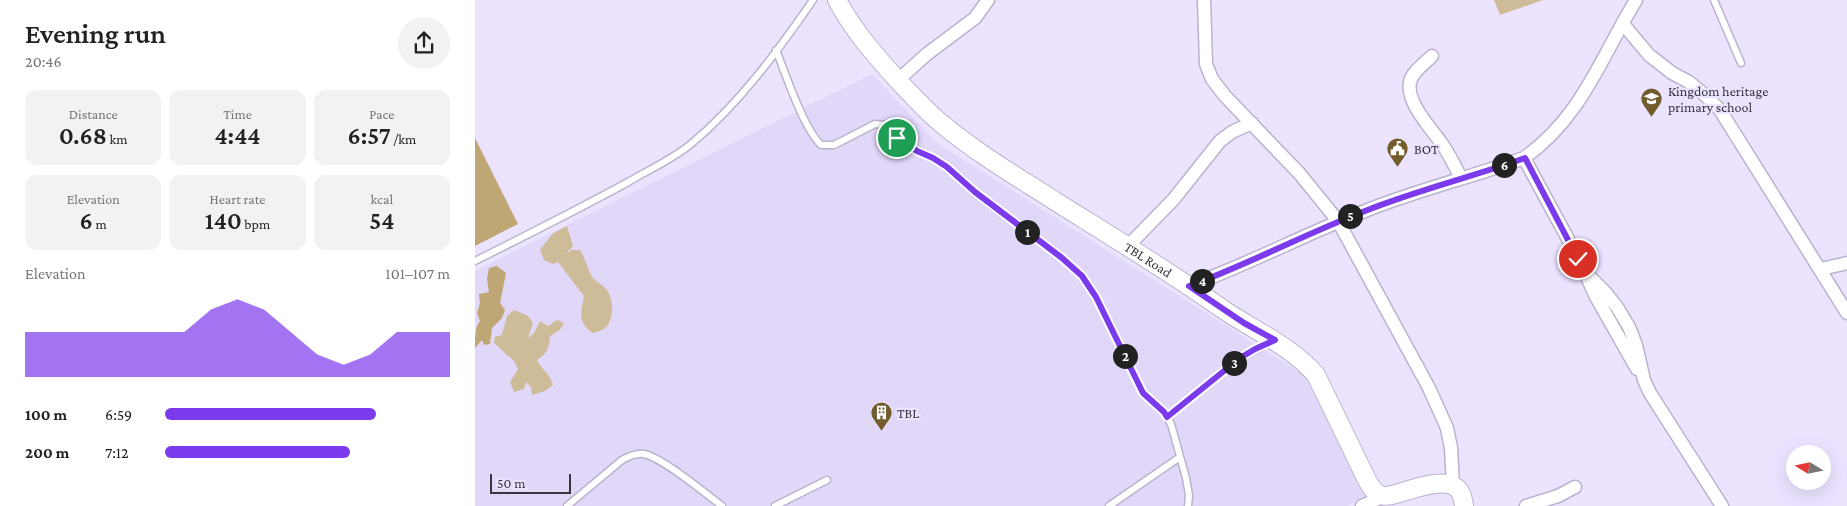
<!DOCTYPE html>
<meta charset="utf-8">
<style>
body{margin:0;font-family:"Crimson Pro",serif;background:#f2f2f2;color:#222;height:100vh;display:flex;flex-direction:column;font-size:19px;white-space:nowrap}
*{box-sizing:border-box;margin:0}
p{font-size:16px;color:#767676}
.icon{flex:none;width:28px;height:28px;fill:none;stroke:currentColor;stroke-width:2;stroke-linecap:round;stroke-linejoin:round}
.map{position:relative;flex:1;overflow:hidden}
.drawer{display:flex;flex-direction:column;background:#fff;width:475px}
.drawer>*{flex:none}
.needle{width:32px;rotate:280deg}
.buttons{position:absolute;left:1311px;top:445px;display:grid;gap:10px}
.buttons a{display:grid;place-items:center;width:45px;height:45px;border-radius:50%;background:#fff;box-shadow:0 5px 20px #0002;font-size:25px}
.scale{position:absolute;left:15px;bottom:12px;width:81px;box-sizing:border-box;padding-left:5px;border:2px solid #38353f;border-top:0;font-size:14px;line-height:18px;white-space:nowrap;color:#38353f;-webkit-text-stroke:4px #ebe3ff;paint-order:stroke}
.pin{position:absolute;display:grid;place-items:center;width:42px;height:42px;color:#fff;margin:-21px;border:2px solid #fff;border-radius:50%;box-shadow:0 1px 5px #0007}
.km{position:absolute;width:25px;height:25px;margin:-12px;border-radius:50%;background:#222;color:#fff;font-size:14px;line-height:25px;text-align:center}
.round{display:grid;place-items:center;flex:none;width:52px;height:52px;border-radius:26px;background:#f2f2f2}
.overview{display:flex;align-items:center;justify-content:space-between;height:85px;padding:0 25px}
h1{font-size:28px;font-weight:600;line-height:38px}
.figures{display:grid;grid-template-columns:repeat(3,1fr);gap:8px;height:85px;padding:5px 25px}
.figures div{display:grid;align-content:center;border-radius:12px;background:#f2f2f2;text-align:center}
.figures b{font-size:25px;font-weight:600}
.figures small{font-size:14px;font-weight:400}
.figures p{font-size:14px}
.chart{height:140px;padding:10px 25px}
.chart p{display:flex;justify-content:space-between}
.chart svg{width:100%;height:90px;margin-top:5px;fill:#7c3aed;opacity:.7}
ul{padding:0 25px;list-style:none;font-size:16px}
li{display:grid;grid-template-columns:80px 60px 1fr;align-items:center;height:38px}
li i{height:12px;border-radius:6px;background:#7c3aed}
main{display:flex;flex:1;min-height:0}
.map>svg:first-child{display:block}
</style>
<main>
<section class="drawer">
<div class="overview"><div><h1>Evening run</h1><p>20:46</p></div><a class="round"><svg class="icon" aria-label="share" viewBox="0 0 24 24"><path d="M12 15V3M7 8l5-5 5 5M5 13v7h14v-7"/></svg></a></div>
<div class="figures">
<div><p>Distance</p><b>0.68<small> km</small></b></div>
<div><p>Time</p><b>4:44</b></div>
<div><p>Pace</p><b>6:57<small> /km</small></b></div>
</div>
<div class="figures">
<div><p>Elevation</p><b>6<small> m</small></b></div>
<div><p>Heart rate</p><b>140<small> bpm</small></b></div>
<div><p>kcal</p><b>54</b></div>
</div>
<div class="chart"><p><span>Elevation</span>101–107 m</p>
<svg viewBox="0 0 160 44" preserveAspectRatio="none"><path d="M0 44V22L10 22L20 22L30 22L40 22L50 22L60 22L70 11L80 6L90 11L100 22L110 33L120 38L130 33L140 22L150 22L160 22V44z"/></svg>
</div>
<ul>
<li><b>100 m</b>6:59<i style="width:74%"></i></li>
<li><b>200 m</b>7:12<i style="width:65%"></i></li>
</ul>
</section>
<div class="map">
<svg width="1372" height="506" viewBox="0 0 1372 506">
<rect width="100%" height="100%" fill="#ebe3ff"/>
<!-- built -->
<path fill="#e0d7f9" d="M 397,74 L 462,143 L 829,375 L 891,496 L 872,506 L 0,506 L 0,271 Z"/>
<!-- green -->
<path fill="#cebc99" d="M 1019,0 L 1068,0 L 1025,15 Z
M 92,226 L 98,246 L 91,254 L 97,250 L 105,250 C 110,258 112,267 116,275 C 120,282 127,284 131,289 C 139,298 140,321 129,329 C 126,331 121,332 118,333 C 102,322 106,313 109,296 L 83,262 L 78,264 L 69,260 L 65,250 L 77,234 Z
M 39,310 L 53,316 L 58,323 L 53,338 L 59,333 L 65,321 L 73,326 L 82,320 L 89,323 L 85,330 L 75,336 C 74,349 72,353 62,360 C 67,370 76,375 78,385 L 70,391 L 57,395 L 56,387 L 51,382 L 49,389 L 39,392 L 35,382 L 43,369 L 39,361 L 19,343 L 20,337 L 27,335 L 32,316 Z"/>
<!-- water -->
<path fill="#bfa675" d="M 0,138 L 43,224 L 0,246 Z
M 22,266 L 31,273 L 25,303 L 30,310 L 27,318 L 17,328 L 15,344 L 9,345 L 7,340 L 0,348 C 0,338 0,326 5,321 L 2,313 L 5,303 L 4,294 L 14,292 L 12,279 L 14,268 Z"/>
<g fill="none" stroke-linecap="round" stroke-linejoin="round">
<defs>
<path id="lane" d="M 1239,0 L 1266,63
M 301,50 C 311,75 328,127 346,145 L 359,145 L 400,124 L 410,125 L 430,144 L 458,158 L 472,167 L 500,193 L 587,258 L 607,276 L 621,297 L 668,393 L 689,412 L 696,424 L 711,478 L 714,495 L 713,506
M 0,261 C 52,235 104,209 155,181 C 175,169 198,159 216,144 C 264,104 303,51 338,0
M 692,417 L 765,358 L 796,342
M 92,506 L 147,460 C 154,456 161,453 169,454 C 188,458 230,493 247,506
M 300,506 L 352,480
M 634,506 L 705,457"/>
<path id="street" d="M 729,0 L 731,64 L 737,79 L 750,96 L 824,173 L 863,221 L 954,388 L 972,428 L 976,448 L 978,486
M 1148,24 L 1174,55 L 1197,73 L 1214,82 L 1231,96 L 1245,110 L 1372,313
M 957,56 C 950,63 937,72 935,82 C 931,103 956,128 967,144 C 974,154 980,166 986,178
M 423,80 L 452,54 L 500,18 L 513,0
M 1049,158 L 1112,274 L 1130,292 L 1142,307 L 1154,327 L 1161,345 L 1169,380 L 1175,393 L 1247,506
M 652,247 L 698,200 L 745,141 L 757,132 L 777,123
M 1346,269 L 1372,263
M 1113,279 L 1120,295 L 1162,369
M 714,286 C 774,264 830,234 890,211 C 942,190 997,177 1049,158 C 1107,117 1126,57 1161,0
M 887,506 L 909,496
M 1051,506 L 1083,496 L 1100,487"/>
<g id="secondary">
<path id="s1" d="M 362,0 C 379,32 404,60 429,87 C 441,99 453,113 467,124 C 503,154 544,178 583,203 C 639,238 695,272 749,310 C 780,331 816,346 841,375 L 892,480 C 895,486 899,492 905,495 C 910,497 918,495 924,493 C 939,489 969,477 982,488 C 987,492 988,500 989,506"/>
</g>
</defs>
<!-- lane casing -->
<use href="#lane" stroke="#bbb3cd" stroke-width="9"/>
<!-- street casing -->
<use href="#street" stroke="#bbb3cd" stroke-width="15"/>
<!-- secondary casing -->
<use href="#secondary" stroke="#bbb3cd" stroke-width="20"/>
<!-- lane -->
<use href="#lane" stroke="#fff" stroke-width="6"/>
<!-- street -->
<use href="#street" stroke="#fff" stroke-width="12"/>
<!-- secondary -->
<use href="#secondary" stroke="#fff" stroke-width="18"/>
</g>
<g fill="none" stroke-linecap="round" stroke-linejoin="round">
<defs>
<path id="route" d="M 422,138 L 442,151 L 458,158 L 472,167 L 500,192 L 587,258 L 607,276 L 621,297 L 668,393 L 689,412 L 692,417 L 765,358 L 780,349 L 800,340 L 769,323 L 714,286 C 774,264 830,234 890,211 C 942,190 997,177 1050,158 L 1103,259"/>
</defs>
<!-- route casing -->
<use href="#route" stroke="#fff" stroke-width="10"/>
<!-- route -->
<use href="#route" stroke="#7c3aed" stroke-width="6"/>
</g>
<!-- icons -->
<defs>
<symbol id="school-pin" viewBox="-11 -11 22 30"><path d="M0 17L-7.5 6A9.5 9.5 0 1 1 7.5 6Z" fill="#725c2c" stroke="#ebe3ff"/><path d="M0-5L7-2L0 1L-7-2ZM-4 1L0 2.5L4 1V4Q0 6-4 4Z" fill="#fff"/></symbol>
<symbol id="civic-pin" viewBox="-11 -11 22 30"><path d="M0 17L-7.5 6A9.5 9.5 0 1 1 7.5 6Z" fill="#725c2c" stroke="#ebe3ff"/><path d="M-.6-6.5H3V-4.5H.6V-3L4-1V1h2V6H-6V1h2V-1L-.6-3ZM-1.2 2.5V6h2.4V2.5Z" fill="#fff"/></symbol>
<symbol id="building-pin" viewBox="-11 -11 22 30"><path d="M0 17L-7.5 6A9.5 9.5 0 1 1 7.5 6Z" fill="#725c2c" stroke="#ebe3ff"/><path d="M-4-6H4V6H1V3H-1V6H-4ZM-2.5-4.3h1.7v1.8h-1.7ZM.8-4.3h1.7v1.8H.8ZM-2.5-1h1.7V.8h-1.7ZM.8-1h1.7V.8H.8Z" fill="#fff"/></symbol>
</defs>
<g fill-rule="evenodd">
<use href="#school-pin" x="1164" y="86" width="25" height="34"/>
<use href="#civic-pin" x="910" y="136" width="25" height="34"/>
<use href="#building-pin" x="394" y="400" width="25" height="34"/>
</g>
<g text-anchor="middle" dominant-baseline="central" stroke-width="4.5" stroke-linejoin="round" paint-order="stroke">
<!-- poi labels -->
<g font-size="14" fill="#38353f" stroke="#ebe3ff" text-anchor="start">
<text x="1193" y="91">Kingdom heritage<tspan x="1193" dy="16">primary school</tspan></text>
<text x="939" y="149">BOT</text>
<text x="422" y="413">TBL</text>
</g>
<!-- street labels -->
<g font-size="14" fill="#38353f" stroke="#ebe3ff">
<text stroke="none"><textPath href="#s1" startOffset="410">TBL Road</textPath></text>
</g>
</g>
</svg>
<div class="buttons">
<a><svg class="needle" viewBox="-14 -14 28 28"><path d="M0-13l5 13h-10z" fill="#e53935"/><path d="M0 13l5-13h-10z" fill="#767676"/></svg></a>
</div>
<div class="scale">50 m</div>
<div class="pin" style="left:422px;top:138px;background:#1e9e55"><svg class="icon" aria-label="arrive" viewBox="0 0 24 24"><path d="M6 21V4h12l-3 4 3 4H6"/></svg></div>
<div class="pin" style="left:1103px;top:259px;background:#d93025"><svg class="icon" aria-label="check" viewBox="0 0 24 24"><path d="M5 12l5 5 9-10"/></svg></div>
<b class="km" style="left:552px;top:232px">1</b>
<b class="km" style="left:650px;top:356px">2</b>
<b class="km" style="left:759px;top:363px">3</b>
<b class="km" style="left:727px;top:281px">4</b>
<b class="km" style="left:875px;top:216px">5</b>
<b class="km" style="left:1029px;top:165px">6</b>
</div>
</main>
